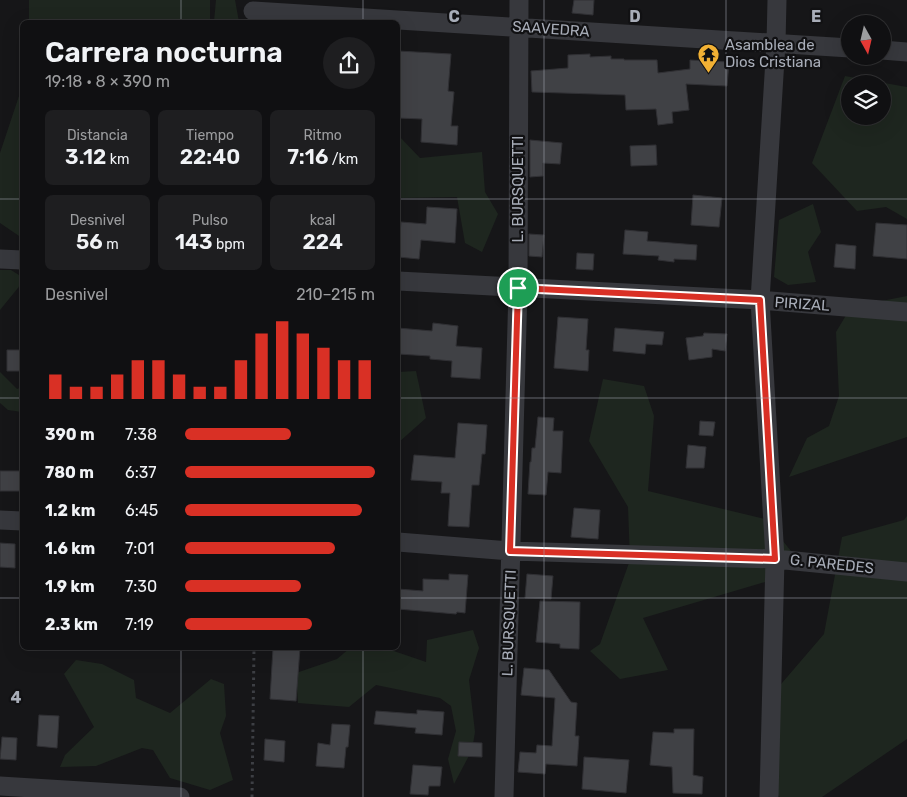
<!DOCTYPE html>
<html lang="es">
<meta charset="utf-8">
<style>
body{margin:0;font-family:Rubik,sans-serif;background:#1e1e20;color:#f1f3f6;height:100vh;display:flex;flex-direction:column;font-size:19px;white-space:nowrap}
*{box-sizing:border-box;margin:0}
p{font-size:16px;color:#9c9d9f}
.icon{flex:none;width:28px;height:28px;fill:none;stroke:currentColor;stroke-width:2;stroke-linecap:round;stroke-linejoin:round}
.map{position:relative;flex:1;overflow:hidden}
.details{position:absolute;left:20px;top:20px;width:380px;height:630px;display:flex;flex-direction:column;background:#101012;border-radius:8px;box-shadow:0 5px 20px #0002,0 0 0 1px #303032}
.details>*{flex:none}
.needle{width:32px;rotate:172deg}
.buttons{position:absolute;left:841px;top:15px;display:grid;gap:10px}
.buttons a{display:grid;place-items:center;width:50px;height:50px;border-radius:50%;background:#101012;box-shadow:0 5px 20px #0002,0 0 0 1px #303032;font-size:25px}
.pin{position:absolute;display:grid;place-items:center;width:42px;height:42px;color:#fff;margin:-21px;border:2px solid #fff;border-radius:50%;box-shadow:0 1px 5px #0007}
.round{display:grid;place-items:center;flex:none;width:52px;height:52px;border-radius:26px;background:#1e1e20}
.head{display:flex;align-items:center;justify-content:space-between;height:85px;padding:0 25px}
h1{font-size:28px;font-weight:600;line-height:38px}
.stats{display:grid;grid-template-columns:repeat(3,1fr);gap:8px;height:85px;padding:5px 25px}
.stats div{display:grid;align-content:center;border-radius:8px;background:#1e1e20;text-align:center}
.stats b{font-size:21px;font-weight:600}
.stats small{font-size:14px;font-weight:400}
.stats p{font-size:14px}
.chart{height:140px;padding:10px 25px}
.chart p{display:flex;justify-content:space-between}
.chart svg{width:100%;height:90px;margin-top:5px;stroke:#d93025;stroke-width:6}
ul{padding:0 25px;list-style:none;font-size:16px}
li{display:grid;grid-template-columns:80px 60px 1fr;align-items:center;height:38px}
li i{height:12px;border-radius:6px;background:#d93025}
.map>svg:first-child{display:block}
</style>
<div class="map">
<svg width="907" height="797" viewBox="0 0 907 797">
<rect width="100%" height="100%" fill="#161618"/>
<!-- green -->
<path fill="#1e261f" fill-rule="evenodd" d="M 29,0 L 210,0 L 210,22 L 29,22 Z
M 216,0 L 235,0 L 239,22 L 214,22 Z
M 845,76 L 907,87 L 907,219 L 886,207 L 857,211 L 812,163 ZM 850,84 L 882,84 L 882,116 L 850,116 Z
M 22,87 L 22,238 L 0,223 L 0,153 Z
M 398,108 L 402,114 L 398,135 L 420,158 L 482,152 L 485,192 L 498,214 L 482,252 L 465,243 L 457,197 L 398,198 Z
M 813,204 L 821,232 L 808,252 L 816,282 L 788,285 L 774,277 L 779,220 Z
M 0,270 L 11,270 L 22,277 L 22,283 L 0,310 Z
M 907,296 L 907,437 L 789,477 L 807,438 L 829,426 L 839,396 L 836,332 L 851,307 Z
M 416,371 L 426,418 L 398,443 L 398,372 Z
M 0,372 L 17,389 L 22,387 L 22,412 L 8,410 L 0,403 Z
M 603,379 L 644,386 L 654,416 L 648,491 L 765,519 L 791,551 L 782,577 L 643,618 L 668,670 L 620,679 L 590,651 L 600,644 L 630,560 L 628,507 L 589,441 Z
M 907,516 L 907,739 L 822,797 L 780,797 L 768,787 L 770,697 L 824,634 L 842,537 L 904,520 Z
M 473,630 L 479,648 L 469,680 L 475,732 L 472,750 L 454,784 L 448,759 L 456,731 L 451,706 L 440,698 L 376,685 L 349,707 L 298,703 L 296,673 L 337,659 L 350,648 L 385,648 L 426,662 L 427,640 Z
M 76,660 L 102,664 L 134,680 L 136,698 L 170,713 L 211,679 L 224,684 L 226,716 L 220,733 L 233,780 L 210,790 L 170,778 L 153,750 L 142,748 L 96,766 L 60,767 L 65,755 L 94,727 L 64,674 Z"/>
<!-- building -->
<path fill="#404145" stroke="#303034" d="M 574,0 L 594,0 L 593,15 L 572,13 Z
M 398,51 L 451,54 L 448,91 L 454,92 L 451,126 L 458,126 L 457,145 L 421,142 L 422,119 L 398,118 Z
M 590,54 L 590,57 L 611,56 L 611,59 L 624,59 L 624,60 L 657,60 L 658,73 L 690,69 L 690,60 L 729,62 L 727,86 L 686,84 L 689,110 L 672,112 L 673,123 L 658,125 L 656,109 L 626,110 L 625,95 L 532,92 L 531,71 L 568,68 L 568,55 Z
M 530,140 L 562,143 L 560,164 L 543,163 L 543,176 L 530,177 Z
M 656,145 L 657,165 L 631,166 L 630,146 Z
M 693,195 L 722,198 L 719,227 L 691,225 Z
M 427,207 L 457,209 L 455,243 L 421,240 L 419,259 L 398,257 L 401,222 L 426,224 Z
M 876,223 L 907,225 L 907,259 L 873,256 Z
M 625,230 L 648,232 L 647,241 L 697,245 L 696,260 L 674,259 L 674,262 L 658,260 L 659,256 L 623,254 Z
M 529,234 L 544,235 L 542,257 L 529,256 Z
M 836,244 L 856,246 L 855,269 L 834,267 Z
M 577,253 L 594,254 L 593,270 L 576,269 Z
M 558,317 L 588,319 L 586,350 L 589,350 L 588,371 L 554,368 Z
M 433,323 L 458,326 L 456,346 L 482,348 L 480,379 L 451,377 L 452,361 L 430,359 L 430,356 L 398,354 L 398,328 L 432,331 Z
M 615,328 L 664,332 L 662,345 L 646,344 L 645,354 L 613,351 Z
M 704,333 L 727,334 L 725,351 L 712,349 L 712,357 L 689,360 L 686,338 L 703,336 Z
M 7,350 L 22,350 L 22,371 L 7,371 Z
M 538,417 L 554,418 L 553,431 L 563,431 L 561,473 L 548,472 L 546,495 L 528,494 L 530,462 L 531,462 L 532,448 L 535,448 Z
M 700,421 L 715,422 L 713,436 L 699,435 Z
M 458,423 L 487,425 L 485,454 L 482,454 L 479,485 L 472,485 L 469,527 L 448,526 L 450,493 L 441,493 L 442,482 L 411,480 L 414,455 L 455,458 Z
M 688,445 L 706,447 L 704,468 L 686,468 Z
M 0,471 L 22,471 L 22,491 L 0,491 Z
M 574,508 L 600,510 L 598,539 L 571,537 Z
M 0,543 L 15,544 L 15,568 L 0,567 Z
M 449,574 L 468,575 L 465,613 L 457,612 L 456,614 L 398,609 L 398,589 L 423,591 L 423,579 L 449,580 Z
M 527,574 L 553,576 L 551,599 L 525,598 Z
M 540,601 L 580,602 L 579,649 L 560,648 L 560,644 L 536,642 Z
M 273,648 L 300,648 L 296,701 L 270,699 Z
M 524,668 L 549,670 L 571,702 L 577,703 L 575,736 L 579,736 L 577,766 L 546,764 L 545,774 L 518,772 L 520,752 L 536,753 L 537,745 L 552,746 L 555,698 L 521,695 Z
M 417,710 L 444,712 L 442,735 L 415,733 L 416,728 L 374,724 L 376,711 L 417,714 Z
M 39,715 L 59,716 L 57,748 L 37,746 Z
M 332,724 L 350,725 L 348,747 L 346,747 L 344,768 L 316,766 L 318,743 L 330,745 Z
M 674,729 L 694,729 L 693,775 L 703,777 L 702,794 L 673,793 L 672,767 L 650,765 L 653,732 L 674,733 Z
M 2,737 L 17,738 L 16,760 L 0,759 Z
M 265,739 L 285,741 L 284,762 L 264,760 Z
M 459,742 L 482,743 L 482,757 L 458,756 Z
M 584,757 L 629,760 L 626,793 L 582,789 Z
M 413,765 L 442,767 L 440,786 L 429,786 L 428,795 L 410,794 Z"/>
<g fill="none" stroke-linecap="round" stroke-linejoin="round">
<!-- path -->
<path stroke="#3d3f44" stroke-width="3" stroke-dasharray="2.5 4" stroke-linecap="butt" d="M 252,797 L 254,648"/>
<!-- minor -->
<path stroke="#37383d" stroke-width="19" d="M 253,11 L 850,48
M 882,50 L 907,52
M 0,259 L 22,260
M 398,281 L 760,300 L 907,312
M 0,520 L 22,521
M 398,542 L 511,551 L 775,559 L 907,572
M 0,786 L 180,797
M 504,797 L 518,288 L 519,0
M 769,797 L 775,559 L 760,300 L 776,43 L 777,0"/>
</g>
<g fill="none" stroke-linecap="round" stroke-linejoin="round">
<defs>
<path id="route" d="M 518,288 L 760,300 L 775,559 L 510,551 Z"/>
</defs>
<!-- route casing -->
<use href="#route" stroke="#fff" stroke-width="10"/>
<!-- route -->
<use href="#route" stroke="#d93025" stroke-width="6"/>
</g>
<!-- grid -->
<path fill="none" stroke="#a8adb8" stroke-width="1" stroke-opacity="0.55" d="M 181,0 L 181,22M 363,0 L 363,22M 544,0 L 544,797M 726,0 L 726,797M 0,199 L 22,199M 398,199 L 907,199M 0,398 L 22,398M 398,398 L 907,398M 0,598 L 22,598M 398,598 L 907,598M 181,648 L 181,797M 363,648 L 363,797"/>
<!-- icons -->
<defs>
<symbol id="temple-pin" viewBox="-11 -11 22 30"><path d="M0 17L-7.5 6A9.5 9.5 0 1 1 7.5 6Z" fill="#f2b134" stroke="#111113"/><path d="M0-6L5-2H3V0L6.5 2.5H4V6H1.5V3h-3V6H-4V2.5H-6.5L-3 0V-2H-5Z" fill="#111"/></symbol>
</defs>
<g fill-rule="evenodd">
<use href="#temple-pin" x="696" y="42" width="25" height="34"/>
</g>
<g text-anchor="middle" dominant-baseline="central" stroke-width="4.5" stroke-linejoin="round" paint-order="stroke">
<!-- street labels -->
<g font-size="15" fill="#a8adb8" stroke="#111113">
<text transform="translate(551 29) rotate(4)">SAAVEDRA</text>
<text transform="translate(518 189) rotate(-90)">L. BURSQUETTI</text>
<text transform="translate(802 304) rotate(4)">PIRIZAL</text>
<text transform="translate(832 564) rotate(6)">G. PAREDES</text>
<text transform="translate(509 623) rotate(-88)">L. BURSQUETTI</text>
</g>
<!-- poi labels -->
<g font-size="15" fill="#a8adb8" stroke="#111113" text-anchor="start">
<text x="725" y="45">Asamblea de<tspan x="725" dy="17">Dios Cristiana</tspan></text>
</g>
</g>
<g font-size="16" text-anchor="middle" font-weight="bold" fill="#a8adb8" stroke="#111113" stroke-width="4.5" stroke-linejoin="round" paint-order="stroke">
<text x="454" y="22">C</text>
<text x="635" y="22">D</text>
<text x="816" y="22">E</text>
<text x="16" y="703">4</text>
</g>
</svg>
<div class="buttons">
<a><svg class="needle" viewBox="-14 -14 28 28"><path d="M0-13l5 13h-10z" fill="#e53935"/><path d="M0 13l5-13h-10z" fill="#9c9d9f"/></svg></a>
<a><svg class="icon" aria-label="layers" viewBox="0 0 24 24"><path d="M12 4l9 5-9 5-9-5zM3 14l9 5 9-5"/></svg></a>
</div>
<div class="pin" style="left:518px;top:288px;background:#1e9e55"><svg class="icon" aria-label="arrive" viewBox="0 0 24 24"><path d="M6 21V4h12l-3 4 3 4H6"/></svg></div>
<section class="details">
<div class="head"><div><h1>Carrera nocturna</h1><p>19:18 · 8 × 390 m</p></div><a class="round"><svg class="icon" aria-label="share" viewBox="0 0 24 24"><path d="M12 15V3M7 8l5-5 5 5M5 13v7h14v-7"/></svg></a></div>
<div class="stats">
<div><p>Distancia</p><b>3.12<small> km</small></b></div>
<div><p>Tiempo</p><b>22:40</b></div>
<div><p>Ritmo</p><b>7:16<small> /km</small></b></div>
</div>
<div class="stats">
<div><p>Desnivel</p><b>56<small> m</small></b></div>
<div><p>Pulso</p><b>143<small> bpm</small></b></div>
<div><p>kcal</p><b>224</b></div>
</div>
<div class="chart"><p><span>Desnivel</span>210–215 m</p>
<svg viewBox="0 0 160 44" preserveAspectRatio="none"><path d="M5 44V32M15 44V38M25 44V38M35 44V32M45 44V25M55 44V25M65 44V32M75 44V38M85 44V38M95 44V25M105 44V12M115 44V6M125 44V12M135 44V19M145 44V25M155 44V25"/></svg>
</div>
<ul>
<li><b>390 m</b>7:38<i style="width:56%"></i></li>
<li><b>780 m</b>6:37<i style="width:100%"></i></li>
<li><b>1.2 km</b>6:45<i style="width:93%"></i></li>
<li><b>1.6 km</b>7:01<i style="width:79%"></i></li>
<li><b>1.9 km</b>7:30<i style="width:61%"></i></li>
<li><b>2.3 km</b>7:19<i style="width:67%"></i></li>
</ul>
</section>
</div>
